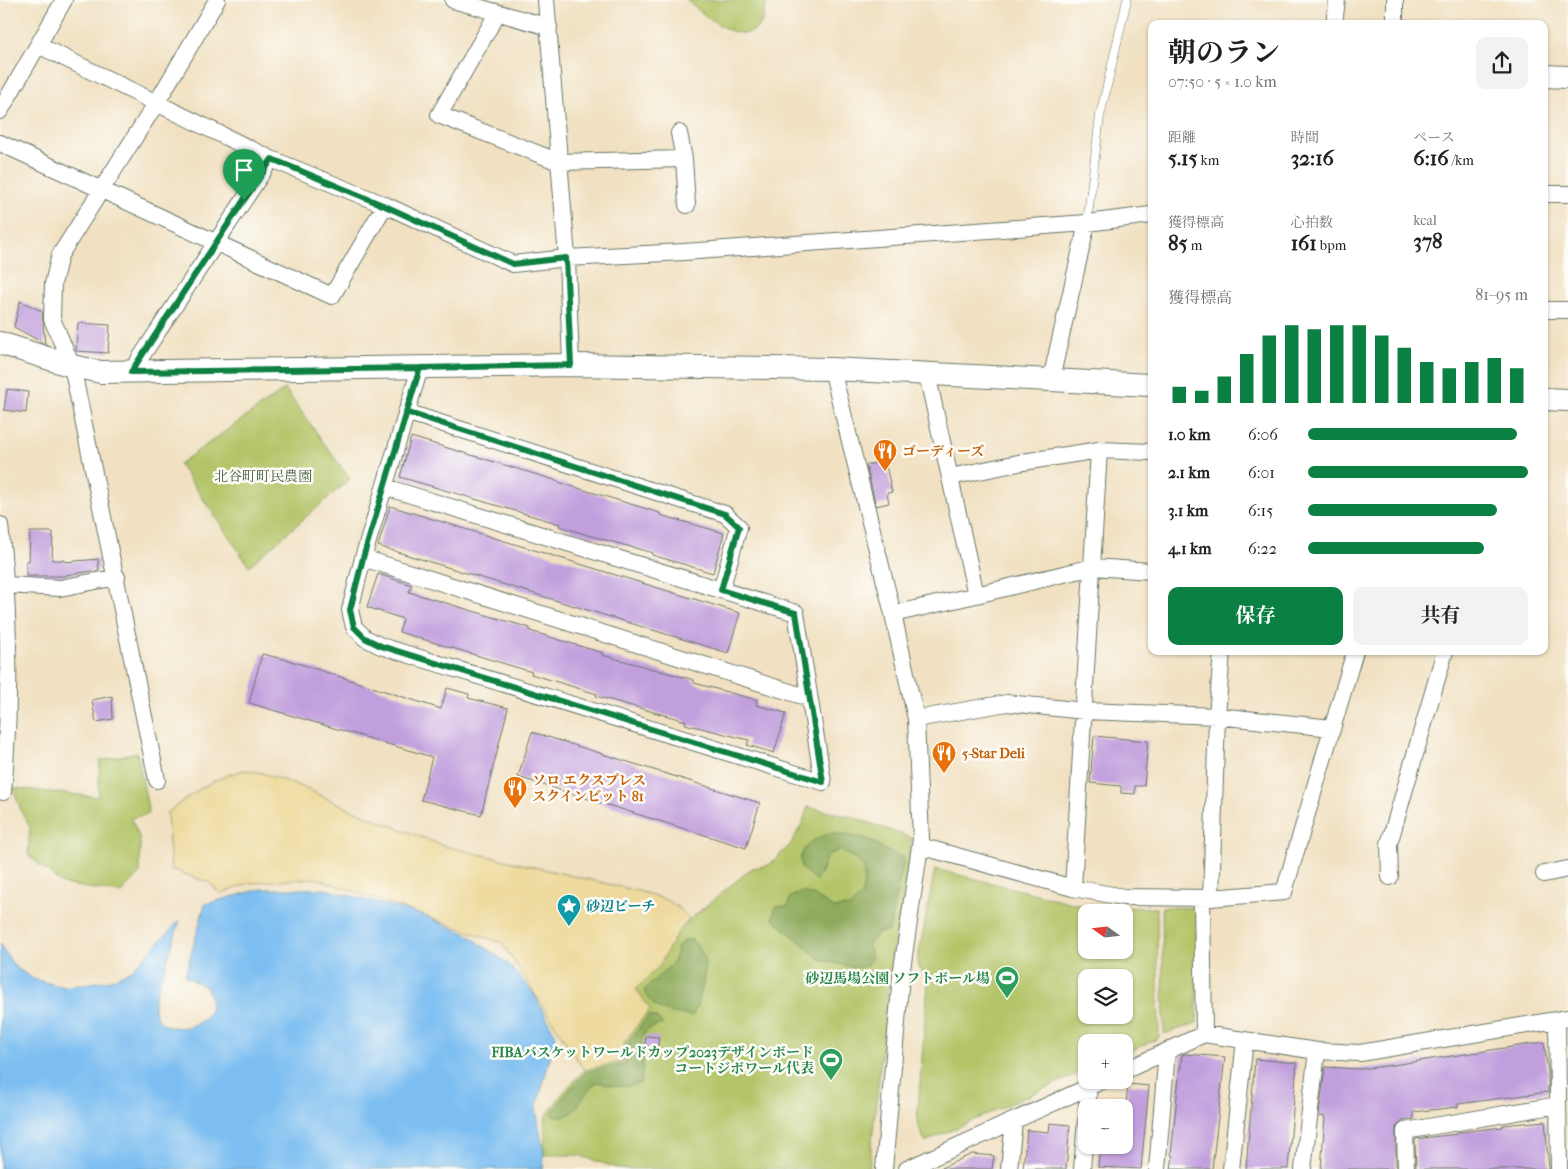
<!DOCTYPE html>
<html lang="ja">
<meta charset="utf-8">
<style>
body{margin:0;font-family:"IM FELL French Canon","Noto Serif JP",serif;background:#f2f2f2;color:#202124;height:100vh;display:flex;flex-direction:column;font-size:19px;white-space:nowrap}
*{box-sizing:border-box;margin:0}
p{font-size:16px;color:#757577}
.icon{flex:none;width:28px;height:28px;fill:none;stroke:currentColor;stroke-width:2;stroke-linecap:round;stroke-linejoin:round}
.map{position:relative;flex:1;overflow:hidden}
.side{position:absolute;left:1148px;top:20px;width:400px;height:635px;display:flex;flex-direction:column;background:#fff;border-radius:10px;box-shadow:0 1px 4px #0004}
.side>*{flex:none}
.needle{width:32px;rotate:285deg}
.buttons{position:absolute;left:1078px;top:904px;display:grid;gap:10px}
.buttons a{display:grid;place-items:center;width:55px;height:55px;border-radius:10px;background:#fff;box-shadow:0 1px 4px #0004;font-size:25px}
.pin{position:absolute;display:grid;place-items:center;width:42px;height:42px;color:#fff;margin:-51px -21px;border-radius:50% 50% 50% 0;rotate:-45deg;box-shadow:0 0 5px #0007}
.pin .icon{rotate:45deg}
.round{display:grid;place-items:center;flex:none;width:52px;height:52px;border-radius:10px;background:#f2f2f2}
.headline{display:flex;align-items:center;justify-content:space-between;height:85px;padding:0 20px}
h1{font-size:28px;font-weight:700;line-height:38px}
.figures{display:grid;grid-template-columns:repeat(3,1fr);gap:8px;height:85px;padding:5px 20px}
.figures div{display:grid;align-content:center}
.figures b{font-size:21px;font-weight:700}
.figures small{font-size:14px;font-weight:400}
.figures p{font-size:14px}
.chart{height:140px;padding:10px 20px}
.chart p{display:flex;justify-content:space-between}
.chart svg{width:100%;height:90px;margin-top:5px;stroke:#0b8043;stroke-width:6}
.primary-button{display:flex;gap:10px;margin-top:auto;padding:10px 20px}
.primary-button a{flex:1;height:58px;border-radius:10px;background:#0b8043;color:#fff;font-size:20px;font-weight:700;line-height:58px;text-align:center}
.primary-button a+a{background:#f2f2f2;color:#202124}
ul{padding:0 20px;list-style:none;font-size:16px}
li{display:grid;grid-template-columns:80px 60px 1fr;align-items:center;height:38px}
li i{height:12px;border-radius:6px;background:#0b8043}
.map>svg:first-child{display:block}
</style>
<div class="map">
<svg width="1568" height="1169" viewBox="0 0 1568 1169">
<rect width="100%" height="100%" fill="#fdfcf7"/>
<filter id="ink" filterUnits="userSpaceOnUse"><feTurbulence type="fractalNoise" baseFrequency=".02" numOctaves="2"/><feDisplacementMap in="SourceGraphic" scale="10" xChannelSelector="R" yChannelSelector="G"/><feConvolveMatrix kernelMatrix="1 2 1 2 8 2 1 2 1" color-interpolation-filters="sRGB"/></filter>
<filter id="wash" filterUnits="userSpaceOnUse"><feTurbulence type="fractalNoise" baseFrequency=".0096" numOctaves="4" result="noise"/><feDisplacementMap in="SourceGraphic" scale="20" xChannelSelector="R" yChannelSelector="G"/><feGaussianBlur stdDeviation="1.12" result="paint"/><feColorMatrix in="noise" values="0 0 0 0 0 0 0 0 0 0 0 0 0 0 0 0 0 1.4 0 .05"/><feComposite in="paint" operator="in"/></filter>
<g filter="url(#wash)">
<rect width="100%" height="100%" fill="#f1e1c2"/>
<!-- green -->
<path fill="#b4c467" stroke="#6a804e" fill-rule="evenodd" d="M 686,0 L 767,0 C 765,7 764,17 761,23 C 743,52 702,12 686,0 Z
M 285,389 L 350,479 L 249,566 L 179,464 Z
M 137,752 L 149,814 L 131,818 L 140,839 L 140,873 L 121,893 L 62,884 L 28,855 L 30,827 L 22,813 L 13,788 L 98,797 L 100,761 Z
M 808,807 L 852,817 L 912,838 L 890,974 L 869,1169 L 620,1169 L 578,1155 L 544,1155 L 545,1118 L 562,1094 L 584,1070 L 623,1061 L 624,1042 L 650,1009 L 636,989 L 659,966 L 677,933 L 689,920 L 752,868 L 769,865 L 790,845 L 802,824 Z
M 935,869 L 1085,906 L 1157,908 L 1159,1038 L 1124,1054 L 1124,1042 L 1086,1042 L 1086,1070 L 925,1142 L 917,1122 L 928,982 L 917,963 ZM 1124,912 L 1124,950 L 1086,950 L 1086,912 ZM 1086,978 L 1124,978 L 1124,1015 L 1086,1015 Z
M 1162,907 L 1197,908 L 1197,1023 L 1164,1034 Z"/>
<!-- forest -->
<path fill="#8faa5c" stroke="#577448" d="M 833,833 L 868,839 L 887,851 L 904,858 L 889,931 L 877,933 L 868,945 L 872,957 L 866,966 L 854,968 L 820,959 L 772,918 L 776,906 L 788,907 L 790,897 L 803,892 L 815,896 L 833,908 L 850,907 L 862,895 L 864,879 L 863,866 L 852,857 L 840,850 L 827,855 L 822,870 L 816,880 L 801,868 C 801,864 800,859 801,856 C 804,843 822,835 833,833 Z
M 683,940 L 692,940 C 696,945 702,951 704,957 C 708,969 700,1005 692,1016 C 672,1013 651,1012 644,990 L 673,963 L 678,947 Z
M 649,1015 L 655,1017 L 663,1024 C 644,1029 640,1035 642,1054 C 644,1063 642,1074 641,1083 C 626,1088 613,1087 598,1082 C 580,1091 579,1123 553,1116 L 552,1113 L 565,1095 L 586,1072 L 626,1064 L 627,1044 Z"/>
<!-- sand -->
<path fill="#eeda9e" stroke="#868c69" d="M 246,770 L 262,773 L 300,786 L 350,809 L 444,846 L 638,891 C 659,897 677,901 689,920 L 677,933 L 659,966 L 636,989 L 650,1009 L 624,1042 L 623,1061 L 584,1070 L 502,943 L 316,878 L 249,883 L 220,894 L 210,883 L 171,869 L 167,813 C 192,794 214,776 246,770 Z"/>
<!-- water -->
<path fill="#7bbef1" stroke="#4d7e92" d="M 261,889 L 325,889 L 419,914 L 467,934 L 508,964 L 534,994 L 556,1036 L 536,1109 L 544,1155 L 543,1169 L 0,1169 L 0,944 L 14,966 L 33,979 L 64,987 L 111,980 L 132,970 L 180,920 C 174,939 168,959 161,979 C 158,989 153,997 154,1008 C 156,1036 202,1032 210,1010 C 212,1002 210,995 207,988 L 185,976 L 205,904 Z"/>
<g id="blocks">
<!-- building -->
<path fill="#c19fdd" d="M 20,301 L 42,311 L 45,344 L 14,327 Z
M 78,323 L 110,325 L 108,353 L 76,351 Z
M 7,389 L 28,392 L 26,413 L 4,410 Z
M 411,437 L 558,481 L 558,482 L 660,513 L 660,515 L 724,533 L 713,573 L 652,555 L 653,553 L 591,536 L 559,526 L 560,524 L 400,477 Z
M 885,461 L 892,492 L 887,493 L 889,503 L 876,506 L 866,465 Z
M 390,506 L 740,613 L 728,653 L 378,546 Z
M 30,532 L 53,532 L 52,560 L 65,560 L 65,562 L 98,559 L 99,570 L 66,575 L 66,576 L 26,576 L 26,561 L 29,561 Z
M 378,574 L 412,585 L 409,592 L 530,628 L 530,631 L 603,653 L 602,655 L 694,680 L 694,683 L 757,700 L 756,705 L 786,713 L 774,753 L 747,745 L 749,740 L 685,724 L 686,721 L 596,696 L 597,694 L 531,674 L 532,672 L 399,632 L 403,619 L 367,607 Z
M 262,654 L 288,660 L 441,709 L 447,688 L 469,694 L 468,698 L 508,708 L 481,815 L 421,800 L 432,757 L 249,703 Z
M 112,696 L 113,719 L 96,722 L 92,700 Z
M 532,732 L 760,803 L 746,848 L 518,777 Z
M 1094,736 L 1148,741 L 1144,786 L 1135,786 L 1135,794 L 1121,793 L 1121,786 L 1090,783 Z
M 646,1036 L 659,1037 L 657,1051 L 644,1050 Z
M 1544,1042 L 1548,1071 L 1548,1092 L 1458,1104 L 1458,1107 L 1413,1112 L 1414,1119 L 1403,1121 L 1396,1127 L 1396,1169 L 1321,1169 L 1325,1117 L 1319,1116 L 1325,1067 L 1359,1069 L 1386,1066 Z
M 1185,1054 L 1225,1057 L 1212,1169 L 1171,1169 L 1173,1156 L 1171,1155 L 1178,1086 L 1182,1055 Z
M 1255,1059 L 1297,1063 L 1288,1169 L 1246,1169 Z
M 1128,1084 L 1149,1086 L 1141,1169 L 1098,1167 L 1100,1145 L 1124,1145 L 1124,1104 L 1126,1104 Z
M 1545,1121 L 1549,1169 L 1416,1169 L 1415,1139 L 1457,1134 L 1457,1132 L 1460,1132 L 1503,1127 L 1503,1125 Z
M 1050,1123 L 1070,1125 L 1066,1169 L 1023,1169 L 1027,1130 L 1049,1132 Z
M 972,1154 L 994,1156 L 992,1169 L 939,1169 Z"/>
</g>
</g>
<g filter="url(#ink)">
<use href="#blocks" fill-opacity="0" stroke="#687666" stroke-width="1"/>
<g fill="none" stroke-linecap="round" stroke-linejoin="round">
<defs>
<path id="lane" d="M 1087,223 L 1100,116 L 1127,0"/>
<path id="street" d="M 453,0 L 549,27
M 546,0 L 567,258 L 571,365
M 1395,0 L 1395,24
M 497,14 L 439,115 L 559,162 L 684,159
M 1334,24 L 1337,0
M 38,45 L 271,159 L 385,205 L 513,264 L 567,258 L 684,252 L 1087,223 L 1151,215
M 0,111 L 64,0
M 679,133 L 684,159 L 687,205
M 0,143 L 332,296 L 385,205
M 1544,194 L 1568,194
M 1544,310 L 1568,310
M 832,369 L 893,614 L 916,719 L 921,839 L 901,976 L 884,1169
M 131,372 L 271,159
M 1051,379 L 1087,223
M 406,412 L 725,514 L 739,527 L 721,590
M 950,477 L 1023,462 L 1099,450 L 1151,452
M 385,487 L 796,613 L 823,782 L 381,646 L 365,638 L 354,627 L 350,610 L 363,558 L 420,368
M 0,525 C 10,614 11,704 3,792
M 363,558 L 809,698
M 6,585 L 60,588 L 117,577
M 976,595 L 1093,567 L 1151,571
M 893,614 L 976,595 L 927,374
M 916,719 L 1007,703 L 1085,711 L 1217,716 L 1332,728
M 157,780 L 72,366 L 52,319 L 53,284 L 60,255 L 157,102 L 217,0
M 920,846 L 1073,888 L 1124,897 L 1211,898 L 1284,892 L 1355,651
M 1544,874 L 1568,869
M 1390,877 L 1389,844 L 1445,651
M 1073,888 L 1099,450
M 1202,898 L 1204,1034
M 1211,898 L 1217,716 L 1222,651
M 1557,1020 L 1559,1169
M 1124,1071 L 1204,1034 L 1317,1051 L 1360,1053 L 1568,1018
M 1087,1108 L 1089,1087
M 907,1169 L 1104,1080
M 1009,1169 L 1014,1121
M 1082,1169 L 1086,1121
M 1157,1169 L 1167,1051
M 1231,1169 L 1245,1040
M 1303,1169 L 1317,1051
M 1406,1169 L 1405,1131 L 1558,1105"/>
<path id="secondary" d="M 1544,76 L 1568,77
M 0,343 L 72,366 L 101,372 L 571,365 L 832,369 L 1151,385
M 1544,399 L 1568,400"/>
</defs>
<!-- lane casing -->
<use href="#lane" stroke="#687666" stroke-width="9"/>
<!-- street casing -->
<use href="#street" stroke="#687666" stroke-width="18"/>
<!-- secondary casing -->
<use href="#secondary" stroke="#687666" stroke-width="24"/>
<!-- lane -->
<use href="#lane" stroke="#fff" stroke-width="8"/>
<!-- street -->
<use href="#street" stroke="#fff" stroke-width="16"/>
<!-- secondary -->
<use href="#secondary" stroke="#fff" stroke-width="22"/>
</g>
</g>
<g fill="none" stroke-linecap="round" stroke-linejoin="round" filter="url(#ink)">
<defs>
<path id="route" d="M 244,200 L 131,372 L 420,368 L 363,558 L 350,610 L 354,627 L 365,638 L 381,646 L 823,782 L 796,613 L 721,590 L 739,527 L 725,514 L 406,412 L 420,368 L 571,365 L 566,258 L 513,264 L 385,206 L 272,159 L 244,200"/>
</defs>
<!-- route casing -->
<use href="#route" stroke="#fff" stroke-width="10"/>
<!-- route -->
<use href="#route" stroke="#0b8043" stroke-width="6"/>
</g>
<!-- icons -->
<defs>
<symbol id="restaurant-pin" viewBox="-11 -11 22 30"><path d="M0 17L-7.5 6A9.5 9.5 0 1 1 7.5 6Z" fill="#e8710a" stroke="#fdfcf7"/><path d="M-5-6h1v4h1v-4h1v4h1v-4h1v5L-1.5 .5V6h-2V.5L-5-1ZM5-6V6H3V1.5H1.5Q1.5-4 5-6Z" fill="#fff"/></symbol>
<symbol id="sight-pin" viewBox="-11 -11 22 30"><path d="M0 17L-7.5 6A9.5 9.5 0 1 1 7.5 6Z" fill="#0f9aa8" stroke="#fdfcf7"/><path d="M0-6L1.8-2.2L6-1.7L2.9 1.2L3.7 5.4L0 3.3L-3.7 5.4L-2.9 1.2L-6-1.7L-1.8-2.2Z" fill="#fff"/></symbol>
<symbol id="stadium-pin" viewBox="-11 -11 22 30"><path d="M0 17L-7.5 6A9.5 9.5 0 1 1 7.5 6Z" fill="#2e9e5b" stroke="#fdfcf7"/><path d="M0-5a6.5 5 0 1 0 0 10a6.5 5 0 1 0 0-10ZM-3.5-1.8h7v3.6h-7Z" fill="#fff"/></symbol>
</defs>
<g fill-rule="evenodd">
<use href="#restaurant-pin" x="871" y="437" width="28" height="38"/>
<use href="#restaurant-pin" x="930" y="739" width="28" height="38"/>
<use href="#restaurant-pin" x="501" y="774" width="28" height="38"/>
<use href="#sight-pin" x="555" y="892" width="28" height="38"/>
<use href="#stadium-pin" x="993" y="964" width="28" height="38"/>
<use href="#stadium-pin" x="817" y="1046" width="28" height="38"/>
</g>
<g text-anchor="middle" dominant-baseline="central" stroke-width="5" stroke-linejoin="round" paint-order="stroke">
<!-- food labels -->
<g font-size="14" font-weight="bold" fill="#c56008" stroke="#fdfcf7" text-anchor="start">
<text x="902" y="451">ゴーディーズ</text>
<text x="962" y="753">5-Star Deli</text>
<text x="532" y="780">ソロ エクスプレス<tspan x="532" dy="16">スクインビット 81</tspan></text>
</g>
<!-- park labels -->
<g font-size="14" fill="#445f41" stroke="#fdfcf7">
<text x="263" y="476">北谷町町民農園</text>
</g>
<!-- culture labels -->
<g font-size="14" font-weight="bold" fill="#0d838f" stroke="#fdfcf7" text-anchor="start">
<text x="586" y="906">砂辺ビーチ</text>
</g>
<!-- leisure labels -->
<g font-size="14" font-weight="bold" fill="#27864d" stroke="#fdfcf7" text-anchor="end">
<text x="990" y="978">砂辺馬場公園 ソフトボール場</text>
<text x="814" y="1052">FIBAバスケットワールドカップ2023デザインボード<tspan x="814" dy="16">コートジボワール代表</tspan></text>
</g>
</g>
</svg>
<div class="buttons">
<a><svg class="needle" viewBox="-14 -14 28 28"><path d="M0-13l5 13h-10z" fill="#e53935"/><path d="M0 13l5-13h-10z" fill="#757577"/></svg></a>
<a><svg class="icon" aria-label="layers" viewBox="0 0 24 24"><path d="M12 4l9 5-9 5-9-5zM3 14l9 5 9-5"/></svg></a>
<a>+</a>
<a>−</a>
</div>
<div class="pin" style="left:244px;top:200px;background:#1e9e55"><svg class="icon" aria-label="arrive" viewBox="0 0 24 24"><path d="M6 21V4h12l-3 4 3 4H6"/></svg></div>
<section class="side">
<div class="headline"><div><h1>朝のラン</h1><p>07:50 · 5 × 1.0 km</p></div><a class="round"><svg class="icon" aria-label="share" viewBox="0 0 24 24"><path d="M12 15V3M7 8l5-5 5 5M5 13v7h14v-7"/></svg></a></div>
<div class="figures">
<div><p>距離</p><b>5.15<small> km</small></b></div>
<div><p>時間</p><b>32:16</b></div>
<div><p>ペース</p><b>6:16<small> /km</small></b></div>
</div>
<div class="figures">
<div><p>獲得標高</p><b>85<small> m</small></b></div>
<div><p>心拍数</p><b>161<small> bpm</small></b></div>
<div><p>kcal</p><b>378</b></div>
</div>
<div class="chart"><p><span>獲得標高</span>81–95 m</p>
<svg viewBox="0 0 160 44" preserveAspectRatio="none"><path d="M5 44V36M15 44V38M25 44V31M35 44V20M45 44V11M55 44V6M65 44V8M75 44V6M85 44V6M95 44V11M105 44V17M115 44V24M125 44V27M135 44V24M145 44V22M155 44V27"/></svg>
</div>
<ul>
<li><b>1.0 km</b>6:06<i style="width:95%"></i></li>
<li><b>2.1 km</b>6:01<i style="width:100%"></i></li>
<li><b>3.1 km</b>6:15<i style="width:86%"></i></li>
<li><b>4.1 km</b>6:22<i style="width:80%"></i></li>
</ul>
<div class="primary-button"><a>保存</a><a>共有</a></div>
</section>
</div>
